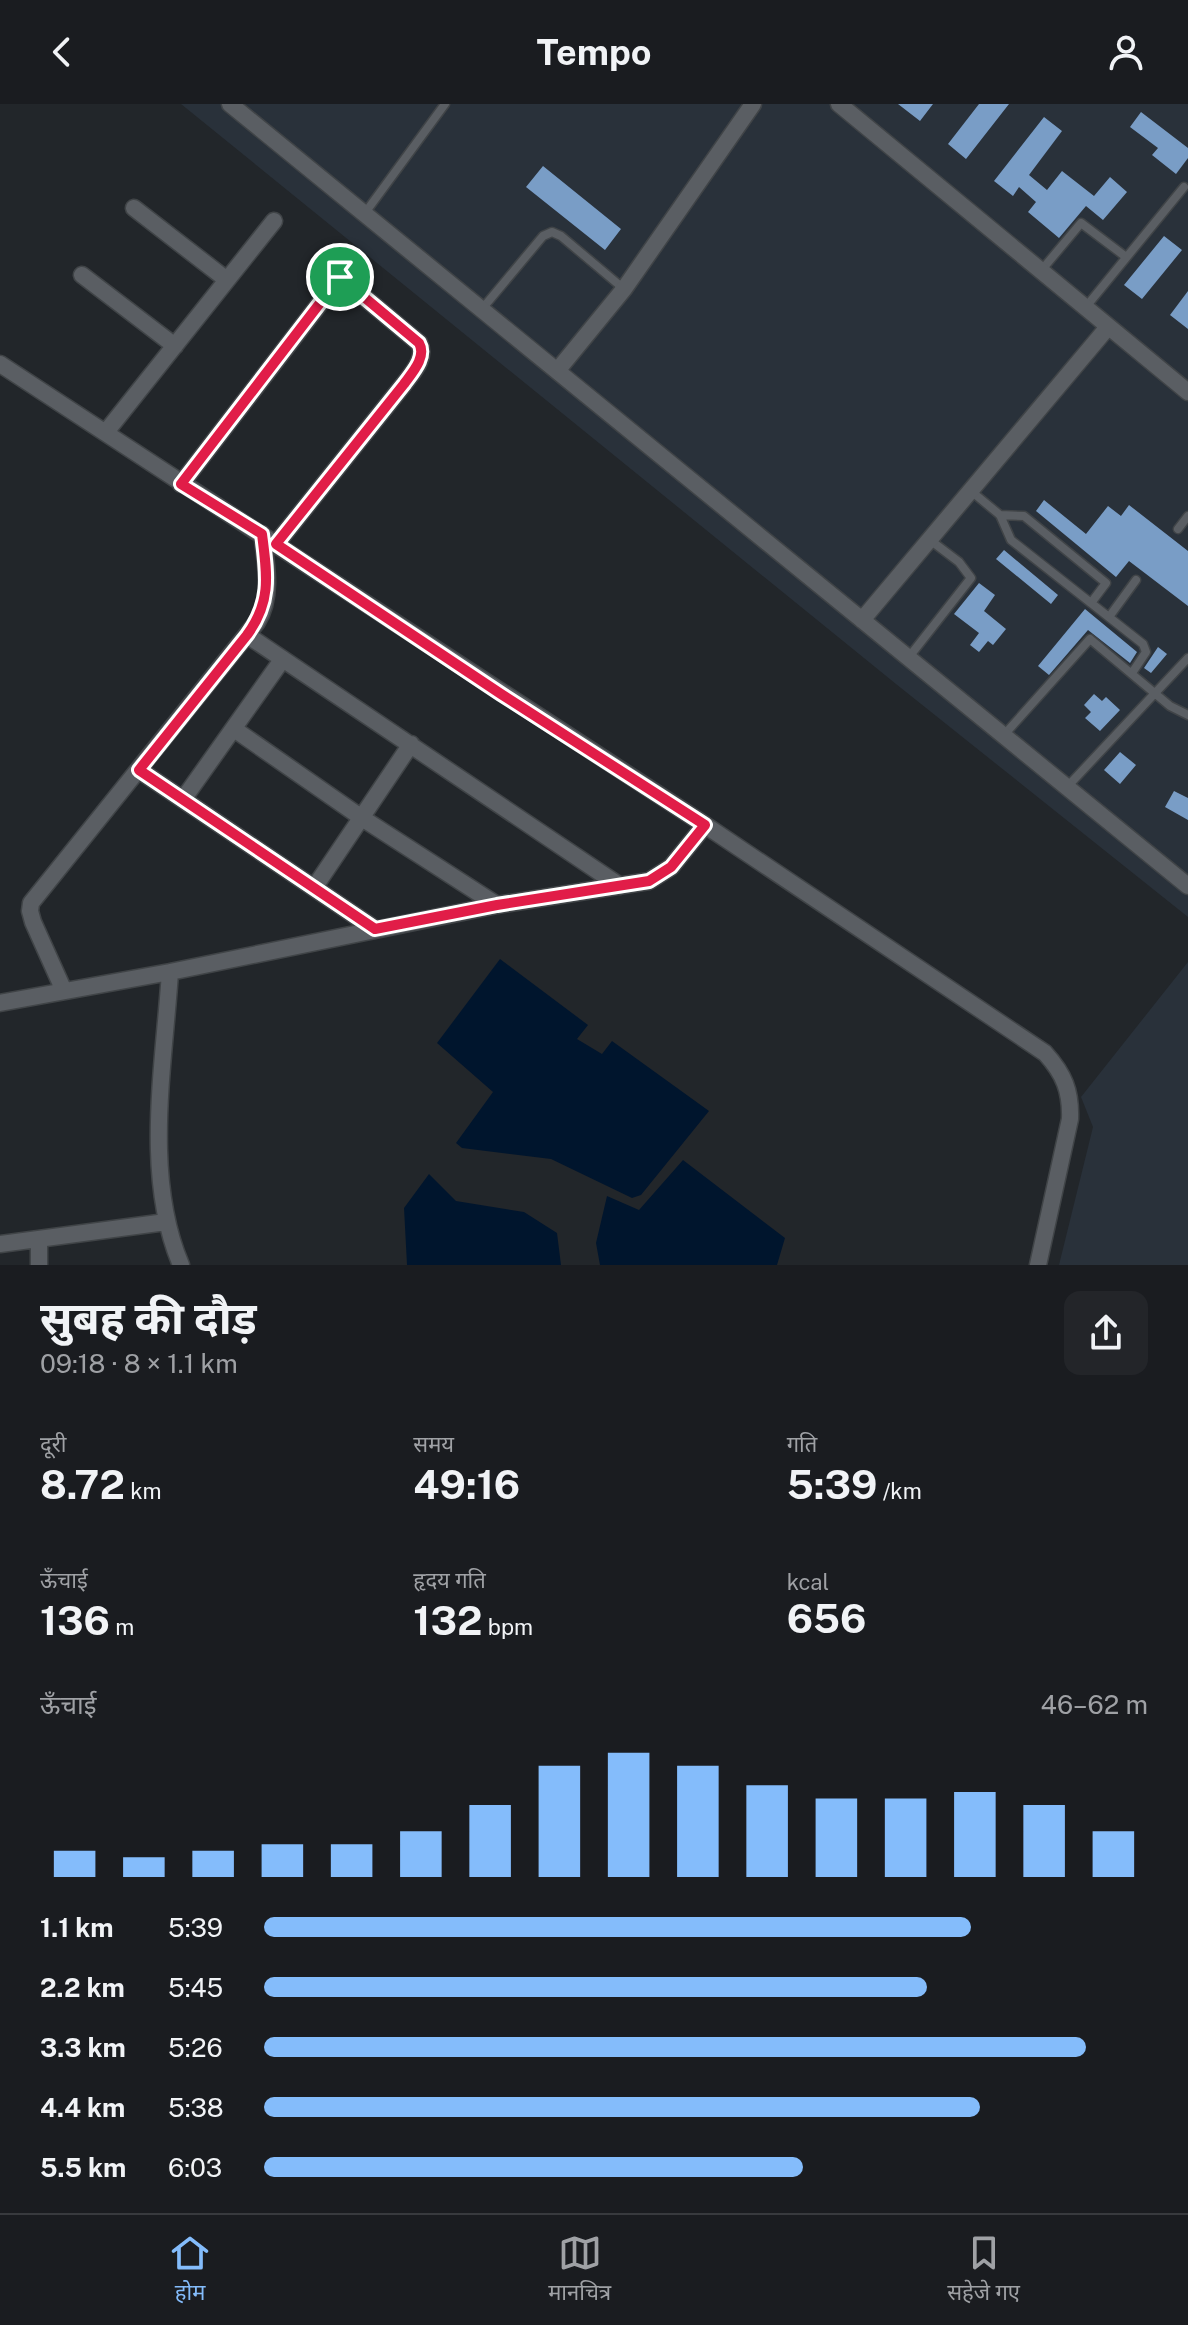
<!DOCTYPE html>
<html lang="hi">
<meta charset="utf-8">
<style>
body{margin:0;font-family:"Public Sans","Noto Sans Devanagari",sans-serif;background:#232529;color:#f1f3f6;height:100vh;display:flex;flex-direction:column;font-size:30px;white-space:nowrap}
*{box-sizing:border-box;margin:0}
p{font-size:26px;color:#9fa1a5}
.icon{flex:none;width:44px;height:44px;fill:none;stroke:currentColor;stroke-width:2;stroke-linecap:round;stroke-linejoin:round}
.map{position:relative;height:1161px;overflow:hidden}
.side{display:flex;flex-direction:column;background:#1a1c20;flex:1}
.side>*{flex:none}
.pin{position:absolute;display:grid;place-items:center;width:68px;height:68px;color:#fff;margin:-34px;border:4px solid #fff;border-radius:50%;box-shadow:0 2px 8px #0007}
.round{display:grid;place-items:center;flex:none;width:84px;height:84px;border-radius:16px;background:#232529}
.overview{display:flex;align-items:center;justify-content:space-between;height:136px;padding:0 40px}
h1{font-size:44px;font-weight:700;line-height:60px}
.stats{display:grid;grid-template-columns:repeat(3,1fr);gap:12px;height:136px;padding:8px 40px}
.stats div{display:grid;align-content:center}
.stats b{font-size:40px;font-weight:700}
.stats small{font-size:22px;font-weight:400}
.stats p{font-size:22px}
.chart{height:224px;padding:16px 40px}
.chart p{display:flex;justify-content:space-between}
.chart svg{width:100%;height:144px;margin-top:8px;stroke:#84bcfb;stroke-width:6}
ul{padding:0 40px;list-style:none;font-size:26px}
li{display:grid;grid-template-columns:128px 96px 1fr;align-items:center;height:60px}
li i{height:20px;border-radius:10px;background:#84bcfb}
header{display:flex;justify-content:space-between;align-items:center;height:104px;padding:0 40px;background:#1a1c20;font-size:36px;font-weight:700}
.menu{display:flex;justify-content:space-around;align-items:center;height:112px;border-top:2px solid #383a3e;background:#1a1c20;font-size:22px;color:#9fa1a5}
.menu a{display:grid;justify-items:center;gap:4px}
.menu .active{color:#84bcfb}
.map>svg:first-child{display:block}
</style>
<header><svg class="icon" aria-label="back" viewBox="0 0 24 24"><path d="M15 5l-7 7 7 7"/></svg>Tempo<svg class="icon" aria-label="person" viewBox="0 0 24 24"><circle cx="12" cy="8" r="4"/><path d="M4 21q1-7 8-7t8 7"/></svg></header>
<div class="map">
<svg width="1188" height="1161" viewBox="0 0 1188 1161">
<rect width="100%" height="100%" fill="#22262a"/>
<!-- built -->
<path fill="#29313a" d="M 181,0 L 1188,0 L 1188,813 L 896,580 Z
M 1188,858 L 1188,1161 L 1059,1161 L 1093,1023 L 1081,993 Z"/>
<!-- water -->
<path fill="#00152d" d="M 500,855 L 588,921 L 577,935 L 602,950 L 612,937 L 709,1007 L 641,1091 L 632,1094 L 551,1055 L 462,1044 L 456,1039 L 493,988 L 437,939 Z
M 683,1056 L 785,1134 L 777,1161 L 600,1161 L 596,1139 L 607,1092 L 639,1106 Z
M 429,1070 L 456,1097 L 524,1108 L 557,1129 L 561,1161 L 407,1161 L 404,1104 Z"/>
<!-- building -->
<path fill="#799dc6" d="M 898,0 L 933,0 L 920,17 Z
M 979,0 L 1009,0 L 966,55 L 948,40 Z
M 1141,8 L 1188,44 L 1188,54 L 1176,70 L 1152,51 L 1158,44 L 1130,23 Z
M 1044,13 L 1062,27 L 1029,71 L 1047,86 L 1062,67 L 1094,92 L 1110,73 L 1127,88 L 1103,116 L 1086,102 L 1059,134 L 1028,108 L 1036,98 L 1019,83 L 1013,92 L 994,77 Z
M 543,62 L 621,125 L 605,146 L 526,83 Z
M 1164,132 L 1182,146 L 1142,195 L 1124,181 Z
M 1188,187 L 1188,225 L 1170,211 Z
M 1044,396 L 1086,430 L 1108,402 L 1121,412 L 1129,401 L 1188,447 L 1188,502 L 1129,457 L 1116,473 L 1036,407 Z
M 1004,446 L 1058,491 L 1051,500 L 996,455 Z
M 979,479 L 995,491 L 984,507 L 1006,525 L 993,541 L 988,537 L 979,548 L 970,541 L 979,529 L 954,510 Z
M 1085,505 L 1137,548 L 1130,559 L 1088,526 L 1049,571 L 1038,562 Z
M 1158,543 L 1167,550 L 1151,569 L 1144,564 Z
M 1094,590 L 1102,597 L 1106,593 L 1120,606 L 1100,627 L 1085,614 L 1091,608 L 1084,601 Z
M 1120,648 L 1136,661 L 1120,680 L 1104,666 Z
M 1174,687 L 1188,694 L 1188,716 L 1165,703 Z"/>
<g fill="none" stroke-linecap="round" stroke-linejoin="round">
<defs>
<path id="lane" d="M 365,109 L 445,0
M 1040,168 L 1081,119 L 1126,153
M 1085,204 L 1184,83
M 482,205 L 543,132 L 552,128 L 561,132 L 624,185
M 971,387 L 1000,411 L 1011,436 L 1143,540 L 1146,548 L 1132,569
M 1000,411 L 1024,412 L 1106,479 L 1091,499
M 1178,425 L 1188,412
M 1109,513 L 1136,476
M 909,553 L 971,474 L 959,458 L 930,436
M 1004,631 L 1090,535 L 1170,602 L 1188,611
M 1067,683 L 1188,554"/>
<path id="street" d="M 230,0 L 1188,782
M 839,0 L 1188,288
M 134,104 L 227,176
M 82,171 L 175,242
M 0,260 L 705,721 L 1045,949 C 1064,970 1071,987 1070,1015 L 1038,1161
M 557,267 L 624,185 L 753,0
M 106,328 L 274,117
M 181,380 L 351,159
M 276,440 L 404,280 C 412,269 427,254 419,239 L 340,173
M 862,516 L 1108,223
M 247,531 L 620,782
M 234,625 L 362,714 L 497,801
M 139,666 L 375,825
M 184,694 L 282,556
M 314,784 L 411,640
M 170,868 L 497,801 L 649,777 L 671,763 L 705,721
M 64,887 L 33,818 L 30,807 L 31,799 L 257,518 C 273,493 266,459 262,430
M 0,899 L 170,868 C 164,962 143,1072 181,1161
M 39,1135 L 39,1161
M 0,1140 L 166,1118"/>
</defs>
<!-- lane casing -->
<use href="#lane" stroke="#404447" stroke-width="11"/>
<!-- street casing -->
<use href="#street" stroke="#404447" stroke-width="19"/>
<!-- lane -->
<use href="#lane" stroke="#5a5e63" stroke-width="8"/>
<!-- street -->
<use href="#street" stroke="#5a5e63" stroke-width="16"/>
</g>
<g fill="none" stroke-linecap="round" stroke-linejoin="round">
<defs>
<path id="route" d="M 340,173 L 419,239 C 427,253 412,269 404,280 L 276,440 L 501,590 L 705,721 L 671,763 L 649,777 L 497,801 L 375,825 L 139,666 L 247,531 C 272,497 267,470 262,430 L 181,380 Z"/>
</defs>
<!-- route casing -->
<use href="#route" stroke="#fff" stroke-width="16"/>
<!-- route -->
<use href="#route" stroke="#e11d48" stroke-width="10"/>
</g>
</svg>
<div class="pin" style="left:340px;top:173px;background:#1e9e55"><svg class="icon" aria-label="arrive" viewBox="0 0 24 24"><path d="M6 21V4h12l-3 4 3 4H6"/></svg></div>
</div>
<section class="side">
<div class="overview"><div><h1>सुबह की दौड़</h1><p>09:18 · 8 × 1.1 km</p></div><a class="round"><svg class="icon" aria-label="share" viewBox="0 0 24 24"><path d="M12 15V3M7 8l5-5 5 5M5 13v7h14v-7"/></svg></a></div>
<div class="stats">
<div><p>दूरी</p><b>8.72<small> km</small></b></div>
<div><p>समय</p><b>49:16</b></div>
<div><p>गति</p><b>5:39<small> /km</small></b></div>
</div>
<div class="stats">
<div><p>ऊँचाई</p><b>136<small> m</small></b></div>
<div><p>हृदय गति</p><b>132<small> bpm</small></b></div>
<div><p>kcal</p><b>656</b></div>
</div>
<div class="chart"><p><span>ऊँचाई</span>46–62 m</p>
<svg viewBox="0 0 160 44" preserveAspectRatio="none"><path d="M5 44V36M15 44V38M25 44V36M35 44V34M45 44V34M55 44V30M65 44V22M75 44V10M85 44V6M95 44V10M105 44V16M115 44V20M125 44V20M135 44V18M145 44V22M155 44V30"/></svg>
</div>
<ul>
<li><b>1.1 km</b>5:39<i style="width:80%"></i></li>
<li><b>2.2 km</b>5:45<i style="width:75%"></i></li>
<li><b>3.3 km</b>5:26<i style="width:93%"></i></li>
<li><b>4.4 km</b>5:38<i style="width:81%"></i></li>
<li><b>5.5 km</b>6:03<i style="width:61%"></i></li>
</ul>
</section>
<nav class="menu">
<a class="active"><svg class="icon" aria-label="home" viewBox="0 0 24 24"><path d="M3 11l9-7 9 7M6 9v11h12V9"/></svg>होम</a>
<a><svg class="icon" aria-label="map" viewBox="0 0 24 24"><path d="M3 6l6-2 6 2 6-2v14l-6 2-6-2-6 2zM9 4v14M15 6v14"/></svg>मानचित्र</a>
<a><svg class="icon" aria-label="saved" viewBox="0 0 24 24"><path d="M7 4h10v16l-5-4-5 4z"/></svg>सहेजे गए</a>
</nav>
